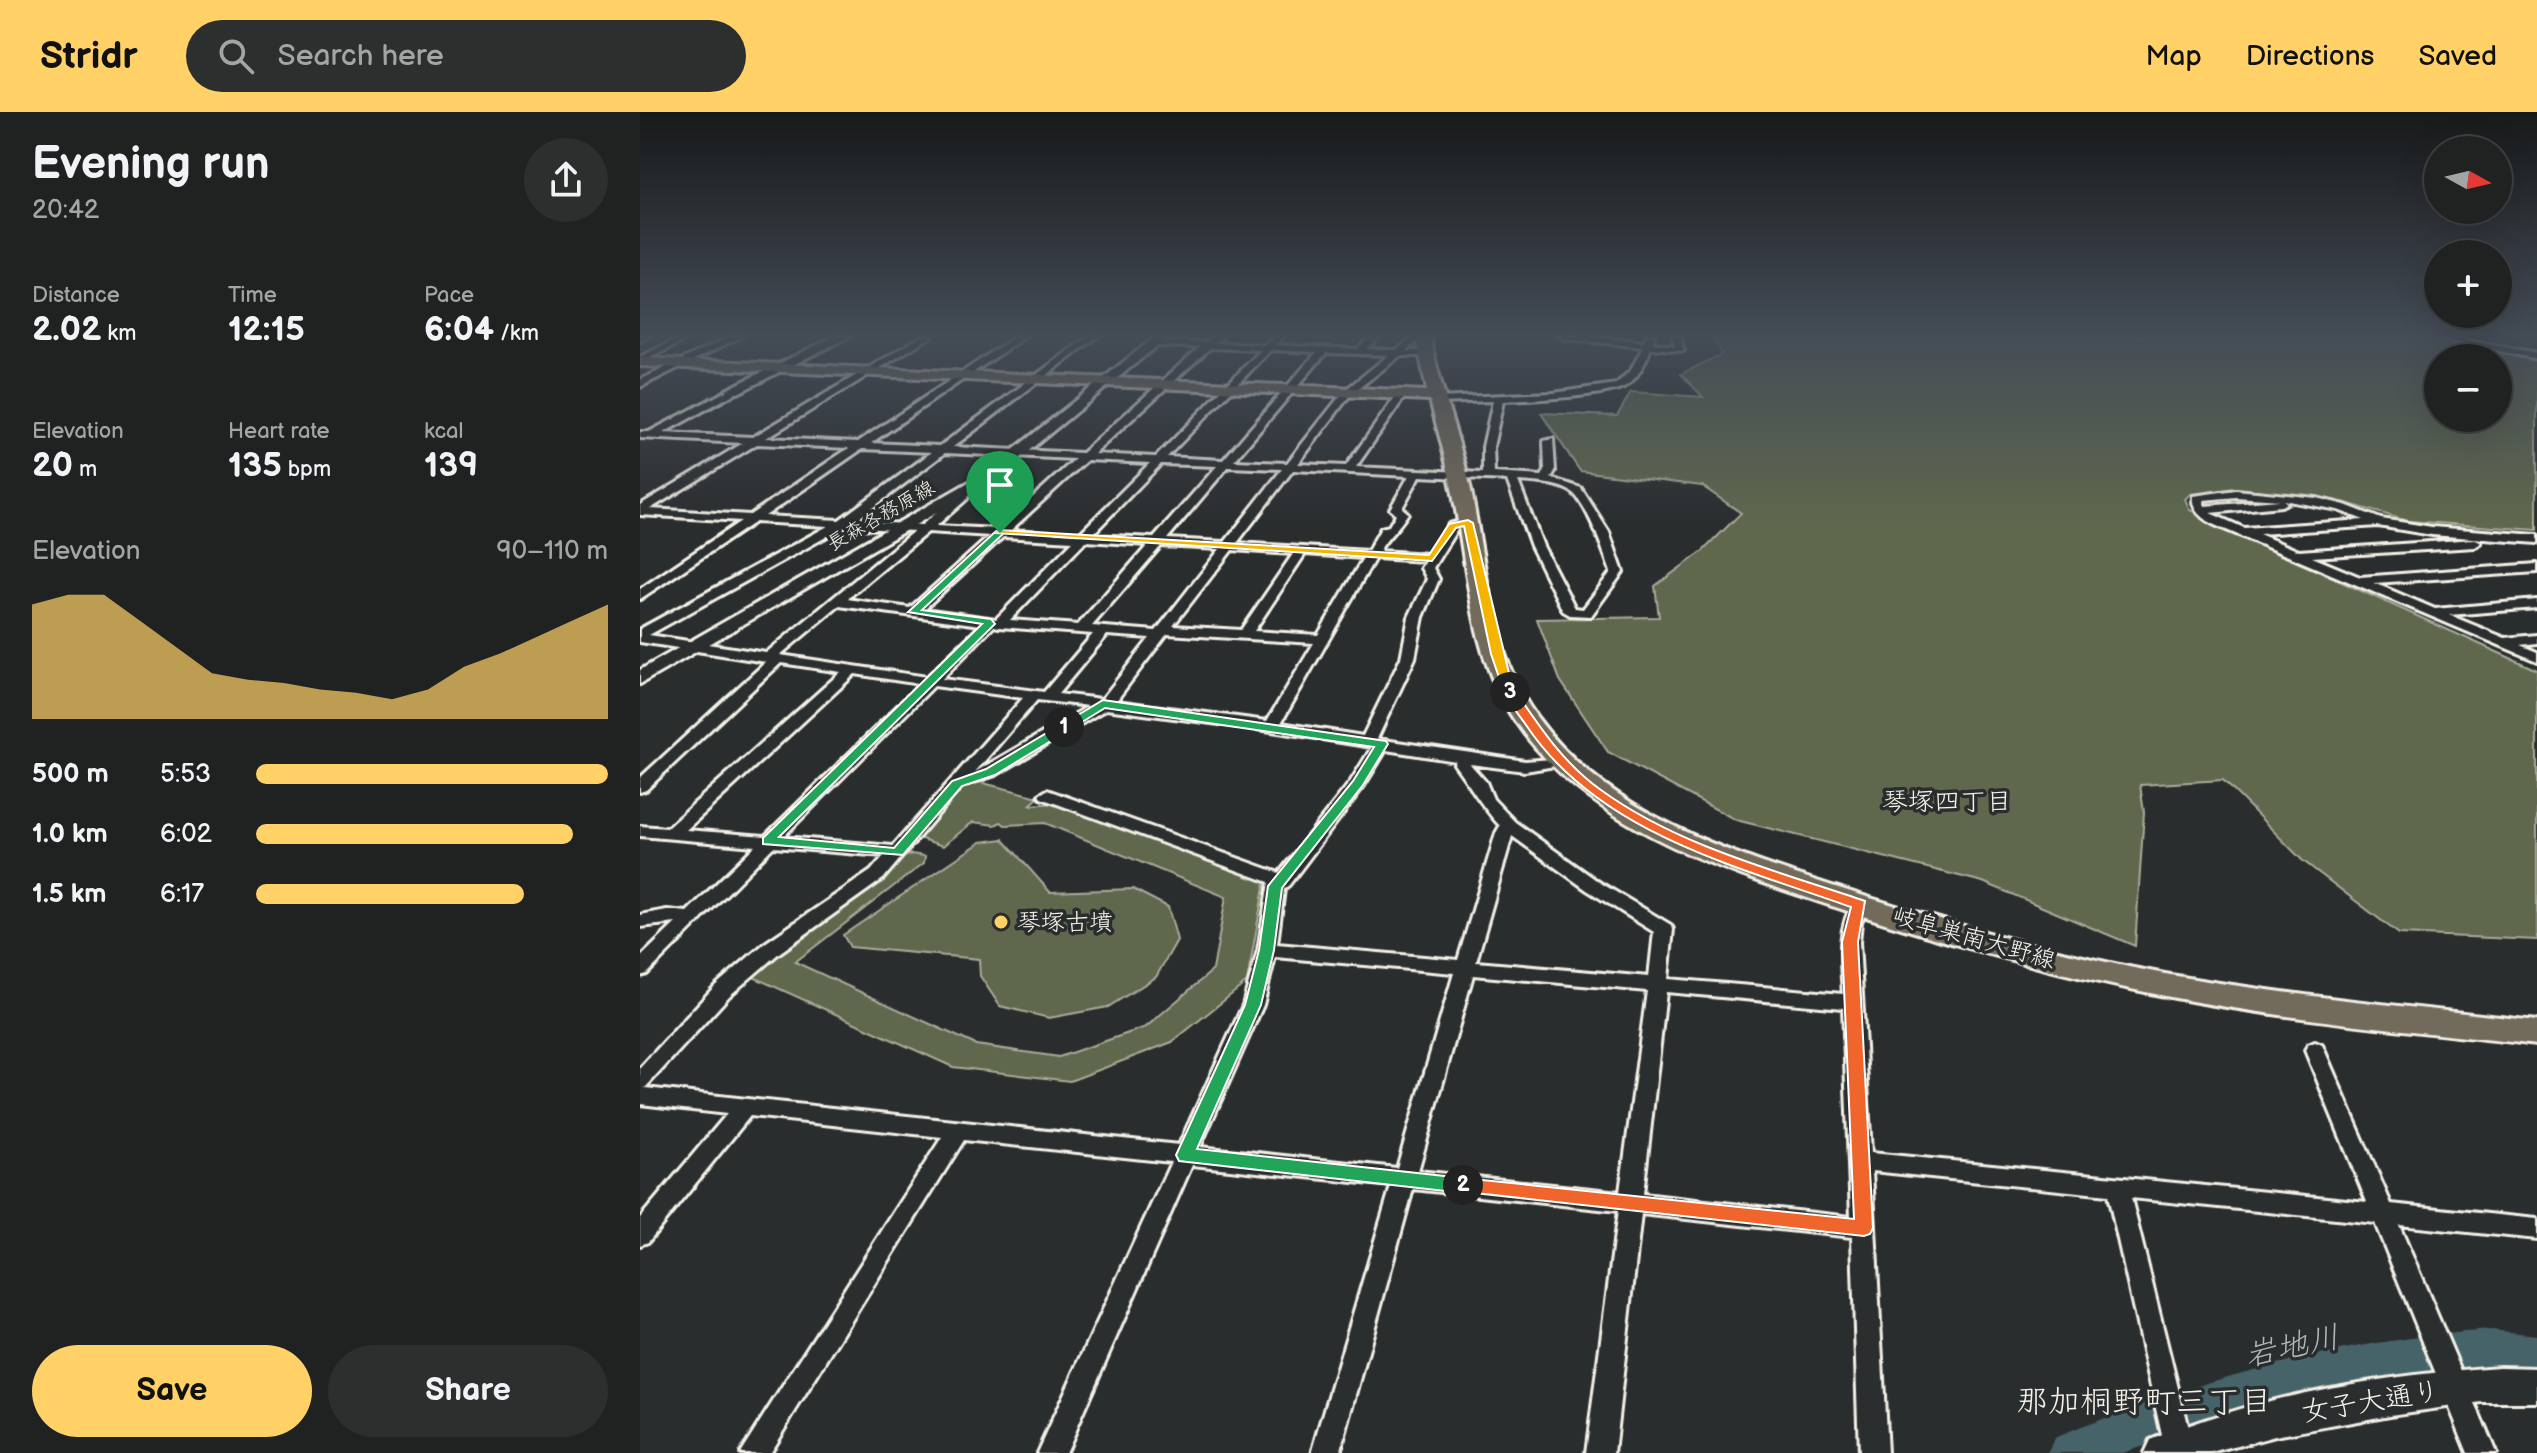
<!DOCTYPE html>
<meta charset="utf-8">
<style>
body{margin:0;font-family:"Balsamiq Sans","Klee One",sans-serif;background:#2d2f2f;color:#f1f3f6;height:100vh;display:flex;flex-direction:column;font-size:30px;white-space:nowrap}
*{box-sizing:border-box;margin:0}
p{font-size:26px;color:#a2a4a5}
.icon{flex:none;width:44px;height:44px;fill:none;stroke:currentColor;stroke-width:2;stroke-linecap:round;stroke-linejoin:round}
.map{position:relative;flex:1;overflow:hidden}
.side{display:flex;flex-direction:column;background:#202222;width:640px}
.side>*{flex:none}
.needle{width:52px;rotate:98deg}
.fabs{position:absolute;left:1784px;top:24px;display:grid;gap:16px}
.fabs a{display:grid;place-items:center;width:88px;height:88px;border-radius:50%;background:#202222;box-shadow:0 8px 32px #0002,0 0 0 2px #3d3f40;font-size:40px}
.pin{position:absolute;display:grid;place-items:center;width:68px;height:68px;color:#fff;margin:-82px -34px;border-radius:50% 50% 50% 0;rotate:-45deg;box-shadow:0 0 8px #0007}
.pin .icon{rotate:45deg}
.km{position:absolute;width:40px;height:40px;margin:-20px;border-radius:50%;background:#222;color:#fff;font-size:22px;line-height:40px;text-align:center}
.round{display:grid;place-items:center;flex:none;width:84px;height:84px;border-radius:42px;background:#2d2f2f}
.headline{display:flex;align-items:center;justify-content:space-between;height:136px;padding:0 32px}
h1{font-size:44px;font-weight:600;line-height:60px}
.stats{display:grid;grid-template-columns:repeat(3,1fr);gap:12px;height:136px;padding:8px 32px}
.stats div{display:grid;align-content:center}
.stats b{font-size:34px;font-weight:600}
.stats small{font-size:22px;font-weight:400}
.stats p{font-size:22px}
.chart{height:224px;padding:16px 32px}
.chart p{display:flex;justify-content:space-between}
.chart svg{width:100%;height:144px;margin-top:8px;fill:#ffd166;opacity:.7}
.primary-button{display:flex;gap:16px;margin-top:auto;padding:16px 32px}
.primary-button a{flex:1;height:92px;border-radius:48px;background:#ffd166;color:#111;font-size:32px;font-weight:600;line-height:92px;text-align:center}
.primary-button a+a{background:#2d2f2f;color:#f1f3f6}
ul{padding:0 32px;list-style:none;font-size:26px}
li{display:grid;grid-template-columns:128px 96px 1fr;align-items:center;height:60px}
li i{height:20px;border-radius:10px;background:#ffd166}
header{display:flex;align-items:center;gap:48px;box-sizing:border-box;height:112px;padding:0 40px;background:#ffd166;color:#111}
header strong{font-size:38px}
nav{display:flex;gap:44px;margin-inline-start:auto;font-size:28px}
.search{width:560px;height:72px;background:#2d2f2f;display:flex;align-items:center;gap:20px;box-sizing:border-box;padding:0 28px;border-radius:44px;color:#a2a4a5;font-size:30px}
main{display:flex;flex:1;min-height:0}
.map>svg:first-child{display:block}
</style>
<header>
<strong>Stridr</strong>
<div class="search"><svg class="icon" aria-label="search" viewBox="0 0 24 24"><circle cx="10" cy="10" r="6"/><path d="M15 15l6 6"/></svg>Search here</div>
<nav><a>Map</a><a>Directions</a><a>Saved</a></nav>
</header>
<main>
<section class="side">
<div class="headline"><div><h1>Evening run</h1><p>20:42</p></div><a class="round"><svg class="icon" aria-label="share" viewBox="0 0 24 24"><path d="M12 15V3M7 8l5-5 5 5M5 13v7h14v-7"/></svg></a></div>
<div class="stats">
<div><p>Distance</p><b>2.02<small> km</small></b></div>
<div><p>Time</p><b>12:15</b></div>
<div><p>Pace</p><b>6:04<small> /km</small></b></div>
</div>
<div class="stats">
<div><p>Elevation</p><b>20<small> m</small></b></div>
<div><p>Heart rate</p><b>135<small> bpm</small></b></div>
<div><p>kcal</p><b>139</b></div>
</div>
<div class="chart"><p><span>Elevation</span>90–110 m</p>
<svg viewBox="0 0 160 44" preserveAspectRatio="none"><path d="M0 44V9L10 6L20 6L30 14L40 22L50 30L60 32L70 33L80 35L90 36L100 38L110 35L120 28L130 24L140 19L150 14L160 9V44z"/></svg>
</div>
<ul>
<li><b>500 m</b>5:53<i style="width:100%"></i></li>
<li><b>1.0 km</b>6:02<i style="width:90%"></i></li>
<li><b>1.5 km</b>6:17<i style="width:76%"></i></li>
</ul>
<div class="primary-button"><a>Save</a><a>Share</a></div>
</section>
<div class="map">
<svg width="1897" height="1341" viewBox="0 0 1897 1341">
<rect width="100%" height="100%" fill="#2a2d2e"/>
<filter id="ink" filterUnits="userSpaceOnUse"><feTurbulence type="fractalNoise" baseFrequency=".0125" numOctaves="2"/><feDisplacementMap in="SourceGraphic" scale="16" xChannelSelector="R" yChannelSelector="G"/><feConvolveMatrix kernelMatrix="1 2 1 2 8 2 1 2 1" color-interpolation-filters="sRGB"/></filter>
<g filter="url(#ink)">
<!-- green -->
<path fill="#5e674d" stroke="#a9ac9a" stroke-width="2" fill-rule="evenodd" d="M 1072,224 L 1803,224 L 1897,246 L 1897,418 L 1768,409 L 1706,391 L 1604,377 L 1550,382 L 1545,387 L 1550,398 L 1615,431 L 1897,558 L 1897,828 L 1759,822 L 1662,748 L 1583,668 L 1500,673 L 1504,700 L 1495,834 L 1343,770 L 1096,708 L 968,640 L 920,568 L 897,507 L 1019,505 L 1015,474 L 1063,439 L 1101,401 L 1062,374 L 940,359 L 901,301 L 977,304 L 991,280 L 1063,285 L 1041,262 L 1082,242 ZM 1798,246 L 1858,246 L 1858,306 L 1798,306 Z
M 335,669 L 399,685 L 390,693 L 416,691 L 625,770 L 607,870 L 532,930 L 430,969 L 313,955 L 111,864 L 136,837 L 257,748 L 271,742 L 285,744 L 284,751 L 155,850 L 336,933 L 419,945 L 506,915 L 573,858 L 586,785 L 405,711 L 365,713 L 361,710 L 355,713 L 333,710 L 303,734 L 275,725 L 324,673 Z
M 363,727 L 410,780 L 493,777 L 528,795 L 537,828 L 516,865 L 468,895 L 409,906 L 360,894 L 340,864 L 339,847 L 210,835 L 203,823 L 341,730 Z"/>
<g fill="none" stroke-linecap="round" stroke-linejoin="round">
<!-- river -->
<path fill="#456368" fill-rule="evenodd" d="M 1852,1218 L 1897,1223 L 1897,1261 L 1867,1256 L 1836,1257 L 1731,1273 L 1600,1302 L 1482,1341 L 1408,1341 L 1414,1326 C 1552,1269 1702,1227 1852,1218 Z"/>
<defs>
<path id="street" d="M 0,224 L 9,224 L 0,229 Z
M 43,224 L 54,224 L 0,251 L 0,245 Z
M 91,224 L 102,224 L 0,275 L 0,268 Z
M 282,224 L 292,224 L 126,326 L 218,330 L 376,224 L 386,224 L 231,331 L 300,334 L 449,224 L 458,224 L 313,335 L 442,341 L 560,235 L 515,234 L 511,231 L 512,229 L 566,230 L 573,224 L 582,224 L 576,231 L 626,233 L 635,224 L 644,224 L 636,233 L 717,237 L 731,224 L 740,224 L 727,237 L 756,238 L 774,224 L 783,224 L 766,239 L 785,239 L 789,242 L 788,244 L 760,244 L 710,283 L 658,352 L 706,354 L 758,281 L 761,280 L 766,283 L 716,355 L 843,361 L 843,335 L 853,289 L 799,291 L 796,290 L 796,286 L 913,281 L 976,272 L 991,258 L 1003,235 L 924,227 L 920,224 L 947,224 L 1004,230 L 1006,224 L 1014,224 L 1013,231 L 1035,234 L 1032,224 L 1040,224 L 1044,239 L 1011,236 C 1006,249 999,265 987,273 C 971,285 886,288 863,289 L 853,335 L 854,361 L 902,364 L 905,359 L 904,329 L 913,327 L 915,359 L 911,366 L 941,376 L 969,420 L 983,460 L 951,504 L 930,503 L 923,499 L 891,434 L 867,368 L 780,364 L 762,396 L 768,401 C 759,416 748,424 739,439 L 789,442 L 809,412 L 828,407 L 834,411 L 817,417 L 793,456 L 799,467 L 783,505 L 775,546 L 737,627 L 885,649 L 927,646 L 929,649 L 927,652 L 885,659 L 830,652 L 846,670 L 853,687 L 875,710 L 959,770 L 1031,813 L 1033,817 L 1028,867 L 1203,882 C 1201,849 1196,818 1214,789 L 1226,789 L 1229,793 L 1221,810 L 1219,830 L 1231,1041 L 1727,1090 L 1665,938 L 1668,933 L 1675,930 L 1682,933 L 1751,1092 L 1897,1107 L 1897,1127 L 1759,1113 L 1856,1341 L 1828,1341 L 1735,1111 L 1491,1086 L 1554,1341 L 1526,1341 L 1468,1083 L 1232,1059 L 1247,1341 L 1219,1341 L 1212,1125 L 1001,1102 L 974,1341 L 946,1341 L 978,1099 L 773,1077 L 700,1341 L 672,1341 L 751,1074 L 552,1053 L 425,1341 L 397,1341 L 531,1050 L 324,1028 L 129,1341 L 100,1341 L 302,1025 L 110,1004 L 8,1130 L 0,1133 L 0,1106 L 87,1002 L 0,992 L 0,956 L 75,874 L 125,831 L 231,759 L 244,744 L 133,735 L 7,862 L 0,864 L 0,846 L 36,811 L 0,815 L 0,803 L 27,798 L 47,800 L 115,734 L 0,724 L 0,714 L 27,716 L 201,560 L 141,551 L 6,678 L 0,680 L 0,666 L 126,550 L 0,530 L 0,517 L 188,414 L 115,410 L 0,487 L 0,477 L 101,409 L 0,403 L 0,393 L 103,331 L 0,326 L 0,320 L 9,320 L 109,267 L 112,268 L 112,272 L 23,321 L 113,325 ZM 570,236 L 621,238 L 516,345 L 454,342 ZM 631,238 L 677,240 L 583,348 L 527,345 ZM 686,241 L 749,243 L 704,279 L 647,351 L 594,349 ZM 117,332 L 209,336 L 110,403 L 10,397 ZM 222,337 L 292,340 L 199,408 L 125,404 ZM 305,341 L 435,347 L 358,417 L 296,414 L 327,387 L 332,378 L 326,375 L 282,413 L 215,409 ZM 447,348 L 510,351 L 439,422 L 371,418 ZM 521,352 L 577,354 L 514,426 L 452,423 ZM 588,355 L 642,357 L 585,430 L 527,427 ZM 653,358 L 769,364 L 750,397 L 756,402 L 749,414 L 741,416 L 728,439 L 597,431 ZM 878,369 C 893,370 921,371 933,381 C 948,394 964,440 971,460 L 943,497 L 935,496 L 903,434 ZM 204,415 L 274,419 L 126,541 L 9,523 ZM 288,420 L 350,424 L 270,496 L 207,487 ZM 363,425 L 433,429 L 356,507 L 284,497 ZM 446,429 L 508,433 L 438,513 L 370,508 ZM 521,434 L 580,437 L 516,519 L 452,514 ZM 592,438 L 653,442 L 601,518 L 533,514 ZM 665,442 L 723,446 L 678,523 L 614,519 ZM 735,446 L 785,449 L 781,456 L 787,467 L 769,505 L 761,546 L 723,624 L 641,611 ZM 199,494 L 341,513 L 287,565 L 140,543 ZM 354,514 L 359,515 L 453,522 L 404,580 L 302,567 ZM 527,522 L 674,531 L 627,609 L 476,589 ZM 467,523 L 510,526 L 462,587 L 418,582 ZM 215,562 L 280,572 L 125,724 L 46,718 ZM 294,574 L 383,586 L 253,734 L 143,725 ZM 397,588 L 449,594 L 335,660 ZM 466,597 L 632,619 L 732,635 L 711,669 L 639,761 L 413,680 L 407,678 L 399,683 L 401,686 L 629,770 L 618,838 L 603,893 L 539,1033 L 5,976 L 89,884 L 139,841 L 243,767 L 322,674 L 356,663 ZM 746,638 L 816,649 L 814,652 C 830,673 842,695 860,714 L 856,721 L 818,848 L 637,832 L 644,777 L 649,773 L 724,674 ZM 872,724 L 947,778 L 1014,820 L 1009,865 L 836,850 ZM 635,845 L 814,861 L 757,1056 L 560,1035 L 623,893 ZM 833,863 L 1007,879 L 980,1080 L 778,1059 ZM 1026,880 L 1203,896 L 1211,1105 L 1003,1082 Z
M 1789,224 L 1806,224 L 1897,241 L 1897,247 Z
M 1596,378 L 1676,386 L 1705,393 L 1741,407 L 1792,415 L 1897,423 L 1897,431 L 1792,423 L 1738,414 L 1619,422 L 1659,439 L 1835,427 L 1841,431 L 1835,435 L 1672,445 L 1720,465 L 1897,452 L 1897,460 L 1734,471 L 1795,497 L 1897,488 L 1897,496 L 1809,503 L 1865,526 L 1897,523 L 1897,531 L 1880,533 L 1897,540 L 1897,549 L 1577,414 C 1564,408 1551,399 1553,384 ZM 1596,385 L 1640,388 L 1565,394 L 1563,388 ZM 1643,388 L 1698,398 L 1724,408 L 1604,416 L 1570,401 L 1641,394 L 1647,391 Z"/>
<path id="secondary" d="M 195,224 L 210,224 L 98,281 L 86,278 Z
M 516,224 L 529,224 L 353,368 L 0,572 L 0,558 L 343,362 Z
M 1860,1255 L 1897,1256 L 1897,1290 L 1842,1290 L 1750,1303 L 1635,1324 L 1572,1341 L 1504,1341 L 1510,1328 C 1619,1283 1743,1263 1860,1255 Z"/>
<path id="primary" d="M 776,224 L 790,224 C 799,273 816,316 828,365 C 846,442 848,538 896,604 C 969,704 1092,742 1205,778 C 1310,811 1416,842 1525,862 C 1648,884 1773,895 1897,909 L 1897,933 C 1771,918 1644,908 1520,883 C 1410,861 1301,830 1195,795 C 1076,756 946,715 873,606 C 832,545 828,463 815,393 C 809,357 799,323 790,288 L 0,254 L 0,246 L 787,279 Z"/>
</defs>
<!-- street casing -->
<use href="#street" stroke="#f4f1e8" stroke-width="6"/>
<!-- secondary casing -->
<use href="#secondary" stroke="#f4f1e8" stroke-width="6"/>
<!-- primary casing -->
<use href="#primary" stroke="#f4f1e8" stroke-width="6"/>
<!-- street -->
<use href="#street" fill="#2a2d2e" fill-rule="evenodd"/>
<!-- secondary -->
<use href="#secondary" fill="#2a2d2e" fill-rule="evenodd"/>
<!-- primary -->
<use href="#primary" fill="#726b5a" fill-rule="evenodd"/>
</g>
</g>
<!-- sky -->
<linearGradient id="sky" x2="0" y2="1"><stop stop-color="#171919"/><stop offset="0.54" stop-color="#444c57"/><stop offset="1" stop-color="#444c57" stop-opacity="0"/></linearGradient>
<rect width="1897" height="412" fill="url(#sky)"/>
<!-- split-1 -->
<path fill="#22a559" stroke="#fff" stroke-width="2" d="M 356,419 L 364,421 L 282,498 L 351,507 L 355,512 L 139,725 L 254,736 L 312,669 L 346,657 L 420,613 L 429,613 L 429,618 L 355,663 L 322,674 L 263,743 L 123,732 L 123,726 L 342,512 L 268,500 Z"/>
<!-- split-2 -->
<path fill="#22a559" stroke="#fff" stroke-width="2" d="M 463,588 L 746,629 L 748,632 L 723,673 L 642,776 L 634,838 L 621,893 L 557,1037 L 823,1066 L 832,1073 L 830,1079 L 823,1081 L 539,1049 L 536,1043 L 605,893 L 619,838 L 628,774 L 713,669 L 734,635 L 465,596 L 429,618 L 418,615 Z"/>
<!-- split-3 -->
<path fill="#f0652b" stroke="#fff" stroke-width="2" d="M 866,577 L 874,577 C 899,614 924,652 961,678 C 1038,734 1137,759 1225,789 L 1218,830 L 1233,1116 L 1230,1122 L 1224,1124 L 817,1079 L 814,1073 L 823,1066 L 1214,1107 L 1202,830 L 1211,795 C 1096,754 958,721 886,613 C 879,603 866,588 866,577 Z"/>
<!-- split-4 -->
<path fill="#f5b400" stroke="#fff" stroke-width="2" d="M 828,408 L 833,411 L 874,582 L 864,580 L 851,542 L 824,414 L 816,416 L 792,449 L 355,421 L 360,418 L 789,443 L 809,412 Z"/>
<!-- markers -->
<circle fill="#ffd166" stroke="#2a2d2e" stroke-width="3" cx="361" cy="810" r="8"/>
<g text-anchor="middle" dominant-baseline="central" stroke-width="7" stroke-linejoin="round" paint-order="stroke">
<!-- far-street labels -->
<g font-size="20" fill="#f4f1e8" stroke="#2a2d2e">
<text transform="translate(241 404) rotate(-30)">長森各務原線</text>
</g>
<!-- poi labels -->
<g font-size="24" fill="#f4f1e8" stroke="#2a2d2e" text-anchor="start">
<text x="377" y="810">琴塚古墳</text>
</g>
<!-- street labels -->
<g font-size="24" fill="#f4f1e8" stroke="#2a2d2e">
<text transform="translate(1334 826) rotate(16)">岐阜巣南大野線</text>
</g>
<!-- neighbourhood labels -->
<g font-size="26" fill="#f4f1e8" stroke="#2a2d2e">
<text x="1307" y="690">琴塚四丁目</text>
</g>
<!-- near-street labels -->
<g font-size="28" fill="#f4f1e8" stroke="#2a2d2e">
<text transform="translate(1731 1290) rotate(-9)">女子大通り</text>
</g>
<!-- near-water labels -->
<g font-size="32" font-style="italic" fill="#aeb8b5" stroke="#2a2d2e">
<text transform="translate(1652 1235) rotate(-12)">岩地川</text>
</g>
<!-- near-neighbourhood labels -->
<g font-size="32" fill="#f4f1e8" stroke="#2a2d2e">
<text x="1504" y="1290">那加桐野町三丁目</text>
</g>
</g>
</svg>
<div class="fabs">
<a><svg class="needle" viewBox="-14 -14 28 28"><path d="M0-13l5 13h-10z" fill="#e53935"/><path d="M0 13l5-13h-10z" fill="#a2a4a5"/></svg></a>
<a>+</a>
<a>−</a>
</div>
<div class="pin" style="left:360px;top:421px;background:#1e9e55"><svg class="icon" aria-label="arrive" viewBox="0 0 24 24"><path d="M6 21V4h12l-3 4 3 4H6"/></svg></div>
<b class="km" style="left:424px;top:615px">1</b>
<b class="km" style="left:823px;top:1073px">2</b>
<b class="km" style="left:870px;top:580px">3</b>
</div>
</main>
